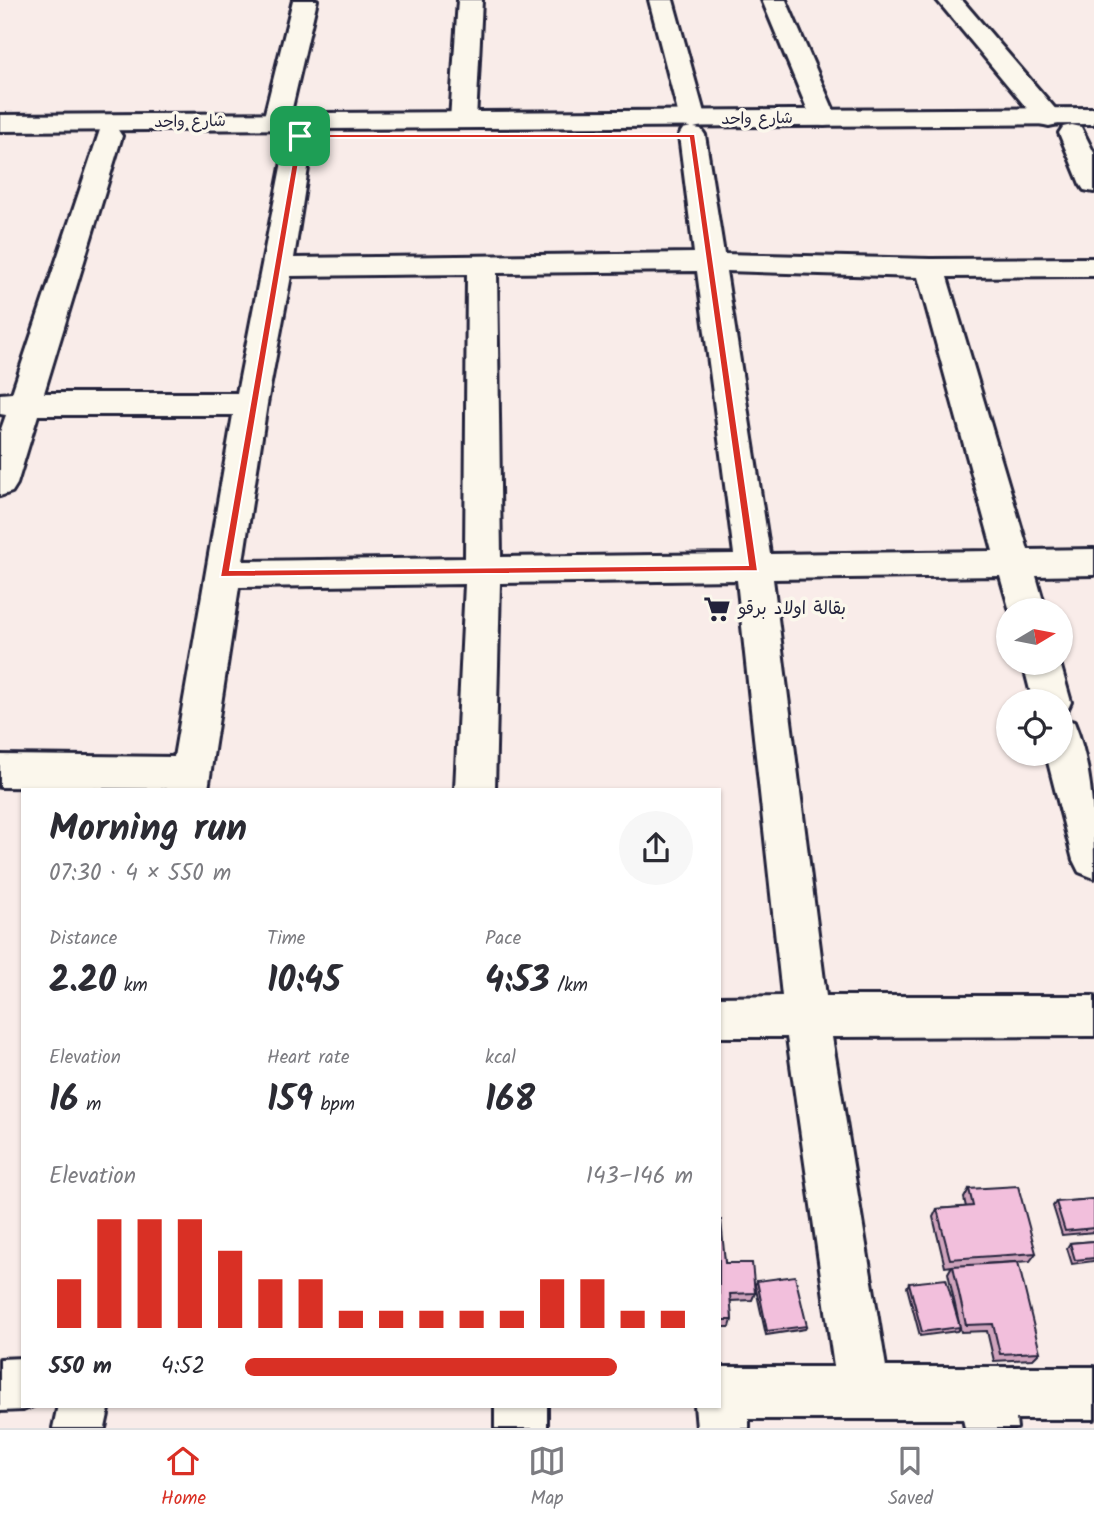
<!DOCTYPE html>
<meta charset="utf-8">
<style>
body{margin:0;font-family:Kalam,"Playpen Sans Arabic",sans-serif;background:#f7f7f7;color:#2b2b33;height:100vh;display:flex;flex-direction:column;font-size:26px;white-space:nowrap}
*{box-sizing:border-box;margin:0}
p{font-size:23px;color:#7c7c81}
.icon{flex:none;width:38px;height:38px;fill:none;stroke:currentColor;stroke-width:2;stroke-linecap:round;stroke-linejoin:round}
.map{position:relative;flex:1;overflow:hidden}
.side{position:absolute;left:21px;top:788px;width:700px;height:620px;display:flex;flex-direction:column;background:#fff;border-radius:0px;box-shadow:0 2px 5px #0004}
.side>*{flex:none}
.needle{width:46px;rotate:80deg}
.controls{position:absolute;left:996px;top:598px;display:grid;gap:14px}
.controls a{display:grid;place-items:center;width:77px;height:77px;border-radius:50%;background:#fff;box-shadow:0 2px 5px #0004;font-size:35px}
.pin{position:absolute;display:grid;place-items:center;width:60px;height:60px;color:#fff;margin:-30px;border-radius:14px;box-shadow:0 4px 10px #0006}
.round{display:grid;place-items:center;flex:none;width:74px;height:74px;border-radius:37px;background:#f7f7f7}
.summary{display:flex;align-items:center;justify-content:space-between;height:119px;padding:0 28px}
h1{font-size:38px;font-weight:700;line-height:52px}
.metrics{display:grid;grid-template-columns:repeat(3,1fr);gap:10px;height:119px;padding:7px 28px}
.metrics div{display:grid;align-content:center}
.metrics b{font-size:35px;font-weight:700}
.metrics small{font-size:19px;font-weight:400}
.metrics p{font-size:19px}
.chart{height:196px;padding:14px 28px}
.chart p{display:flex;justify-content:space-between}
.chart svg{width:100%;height:126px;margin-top:7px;stroke:#d93025;stroke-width:6}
ul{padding:0 28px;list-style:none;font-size:23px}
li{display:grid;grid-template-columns:112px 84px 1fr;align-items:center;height:52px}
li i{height:18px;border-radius:9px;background:#d93025}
.menu{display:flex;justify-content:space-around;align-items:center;height:98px;border-top:2px solid #e1e1e2;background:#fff;font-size:19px;color:#7c7c81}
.menu a{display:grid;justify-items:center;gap:4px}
.menu .selected{color:#d93025}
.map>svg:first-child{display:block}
</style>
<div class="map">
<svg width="1094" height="1428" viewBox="0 0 1094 1428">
<rect width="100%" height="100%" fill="#f9ece9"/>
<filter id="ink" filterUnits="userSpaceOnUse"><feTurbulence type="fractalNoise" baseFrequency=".0143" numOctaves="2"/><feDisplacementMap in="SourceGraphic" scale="14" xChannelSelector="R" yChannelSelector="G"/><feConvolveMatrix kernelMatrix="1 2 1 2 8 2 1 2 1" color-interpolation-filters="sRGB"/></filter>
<g filter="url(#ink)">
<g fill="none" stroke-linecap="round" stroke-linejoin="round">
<defs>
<path id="street" d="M 293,0 L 317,0 L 289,121 L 285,127 L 276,129 L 267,127 L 263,121 Z
M 458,0 L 482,0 L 476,120 L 472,126 L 463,128 L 454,126 L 450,120 Z
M 649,0 L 673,0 L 706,120 L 702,126 L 694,128 L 701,129 L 705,135 L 724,254 L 930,259 L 1094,258 L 1094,276 L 947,277 L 1028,550 L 1094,549 L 1094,575 L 1036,576 L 1046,611 L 1010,611 L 1000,576 L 773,579 L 826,996 L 1094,996 L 1094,1036 L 832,1037 L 886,1367 L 1094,1367 L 1094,1419 L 1016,1419 L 1017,1428 L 965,1428 L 963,1419 L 749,1419 L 749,1428 L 697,1428 L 695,1405 L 719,1405 L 719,1367 L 834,1367 L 787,1037 L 719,1037 L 719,997 L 782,996 L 737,580 L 500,583 L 495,789 L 455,789 L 465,584 L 239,587 L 208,789 L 0,787 L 0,755 L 174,757 L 233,415 L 38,415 L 17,484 L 12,492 L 0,496 L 0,432 L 6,415 L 0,414 L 0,394 L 12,393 L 100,130 L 109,128 L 118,130 L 122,136 L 44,393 L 237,393 L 287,136 L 291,130 L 300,128 L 309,130 L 313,136 L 294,258 L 694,253 L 679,135 L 683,129 L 691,127 L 684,126 L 680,120 ZM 697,271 L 734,554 L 501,557 L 497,273 ZM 726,271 L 918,277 L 993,551 L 770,554 ZM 467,274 L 465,558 L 243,561 L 267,404 L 291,276 Z
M 762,0 L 786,0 L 837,118 L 833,124 L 824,126 L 815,124 L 811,118 Z
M 937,0 L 962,0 L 1058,112 L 1062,118 L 1058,124 L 1049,126 L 1040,124 Z
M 1072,125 L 1081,127 L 1094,153 L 1094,192 L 1084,190 L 1080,184 L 1059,133 L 1063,127 Z
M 1023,663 L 1060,663 L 1071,702 L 1066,713 L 1060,714 L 1060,702 L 1033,702 Z
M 1060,718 L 1074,722 C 1094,770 1094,825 1094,878 L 1079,872 L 1073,860 L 1046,754 L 1060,754 Z
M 23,1358 L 23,1405 L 35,1405 L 23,1410 L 0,1411 L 0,1359 Z
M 58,1405 L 110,1405 L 105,1428 L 53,1428 Z
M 495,1405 L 547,1405 L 547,1428 L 495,1428 Z"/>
<path id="secondary" d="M 1094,108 L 1094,124 L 0,131 L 0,115 Z"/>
</defs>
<!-- street casing -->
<use href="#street" stroke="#22223b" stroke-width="6"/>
<!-- secondary casing -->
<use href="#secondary" stroke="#22223b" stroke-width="6"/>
<!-- street -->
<use href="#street" fill="#fbf7ec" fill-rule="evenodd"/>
<!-- secondary -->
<use href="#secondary" fill="#fbf7ec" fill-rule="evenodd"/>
</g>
<!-- wall -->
<path fill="#d0a4bd" stroke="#22223b" stroke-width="2" d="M 969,1189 L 1036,1253 L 1030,1261 L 983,1264 L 1040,1352 L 1033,1359 L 994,1361 L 987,1331 L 961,1332 L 960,1328 L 957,1331 L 920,1336 L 907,1287 L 909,1283 L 959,1323 L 948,1273 L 952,1266 L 945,1267 L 933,1217 L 937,1209 L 966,1207 L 964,1198 Z
M 1094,1199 L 1094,1232 L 1062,1235 L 1053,1206 L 1056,1202 Z
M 719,1220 L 725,1263 L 755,1293 L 752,1300 L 730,1301 L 732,1320 L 730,1327 L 719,1327 Z
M 1094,1241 L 1094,1261 L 1072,1264 L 1067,1248 L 1070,1243 Z
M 757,1281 L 807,1326 L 805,1329 L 766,1335 L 755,1285 Z"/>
<!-- building -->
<path fill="#f2bfdc" stroke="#22223b" stroke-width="2" d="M 1018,1186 L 1036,1253 L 950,1259 L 937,1209 L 973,1206 L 969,1189 Z
M 1094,1199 L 1094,1228 L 1065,1231 L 1056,1202 Z
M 719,1220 L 721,1220 L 725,1263 L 752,1263 L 755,1293 L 730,1294 L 732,1320 L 719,1320 Z
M 1094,1241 L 1094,1258 L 1075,1260 L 1070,1243 Z
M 1018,1262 L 1040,1352 L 1000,1354 L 993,1324 L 966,1325 L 953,1266 Z
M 795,1276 L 807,1326 L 767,1331 L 757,1281 Z
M 946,1279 L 960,1327 L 922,1332 L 909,1283 Z"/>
</g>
<!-- route -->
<path fill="#d93025" stroke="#fff" stroke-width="2" fill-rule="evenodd" d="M 297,134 L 695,134 L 758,571 L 220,577 ZM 303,138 L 689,138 L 748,565 L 230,570 Z"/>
<!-- icons -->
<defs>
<symbol id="supermarket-bare" viewBox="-9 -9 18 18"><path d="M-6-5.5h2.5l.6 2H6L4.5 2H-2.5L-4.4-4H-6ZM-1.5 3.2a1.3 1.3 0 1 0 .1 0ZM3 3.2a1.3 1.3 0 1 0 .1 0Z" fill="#22223b" stroke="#fbf7ec" stroke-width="2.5" paint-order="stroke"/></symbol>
</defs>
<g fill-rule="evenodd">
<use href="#supermarket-bare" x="698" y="590" width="38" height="38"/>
</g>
<g text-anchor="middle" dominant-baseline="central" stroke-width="7" stroke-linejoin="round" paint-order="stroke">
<!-- far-street labels -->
<g font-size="16" fill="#22223b" stroke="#fbf7ec">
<text transform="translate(757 119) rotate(-1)">شارع واحد</text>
<text transform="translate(190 122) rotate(-1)">شارع واحد</text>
</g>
<!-- poi labels -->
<g font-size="18" fill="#22223b" stroke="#fbf7ec" text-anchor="start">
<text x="738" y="609">بقالة اولاد برقو</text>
</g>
</g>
</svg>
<div class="controls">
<a><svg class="needle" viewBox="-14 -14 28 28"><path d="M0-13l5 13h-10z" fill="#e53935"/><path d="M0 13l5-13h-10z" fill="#7c7c81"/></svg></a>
<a><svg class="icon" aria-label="locate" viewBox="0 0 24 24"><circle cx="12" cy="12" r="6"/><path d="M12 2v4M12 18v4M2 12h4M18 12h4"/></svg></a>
</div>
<div class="pin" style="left:300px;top:136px;background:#1e9e55"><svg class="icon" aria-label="arrive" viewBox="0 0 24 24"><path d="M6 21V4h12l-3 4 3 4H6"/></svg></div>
<section class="side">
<div class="summary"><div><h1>Morning run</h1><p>07:30 · 4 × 550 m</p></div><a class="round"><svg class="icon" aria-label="share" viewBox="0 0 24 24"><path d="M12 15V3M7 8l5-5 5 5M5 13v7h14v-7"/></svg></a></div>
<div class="metrics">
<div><p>Distance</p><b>2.20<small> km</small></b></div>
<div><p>Time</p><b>10:45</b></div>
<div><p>Pace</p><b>4:53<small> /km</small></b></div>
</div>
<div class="metrics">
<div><p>Elevation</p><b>16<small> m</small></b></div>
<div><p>Heart rate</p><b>159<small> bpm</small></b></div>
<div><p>kcal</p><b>168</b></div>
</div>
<div class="chart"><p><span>Elevation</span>143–146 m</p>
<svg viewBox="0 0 160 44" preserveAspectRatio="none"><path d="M5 44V27M15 44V6M25 44V6M35 44V6M45 44V17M55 44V27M65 44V27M75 44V38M85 44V38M95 44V38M105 44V38M115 44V38M125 44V27M135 44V27M145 44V38M155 44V38"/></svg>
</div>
<ul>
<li><b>550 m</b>4:52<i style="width:83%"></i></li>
</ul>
</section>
</div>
<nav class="menu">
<a class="selected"><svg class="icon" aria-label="home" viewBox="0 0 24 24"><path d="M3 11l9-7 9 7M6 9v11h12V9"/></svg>Home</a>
<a><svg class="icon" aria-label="map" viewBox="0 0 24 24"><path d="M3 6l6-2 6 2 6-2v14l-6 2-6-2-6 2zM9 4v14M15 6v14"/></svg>Map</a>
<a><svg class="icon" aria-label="saved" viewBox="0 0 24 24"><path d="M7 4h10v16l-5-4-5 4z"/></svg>Saved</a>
</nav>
